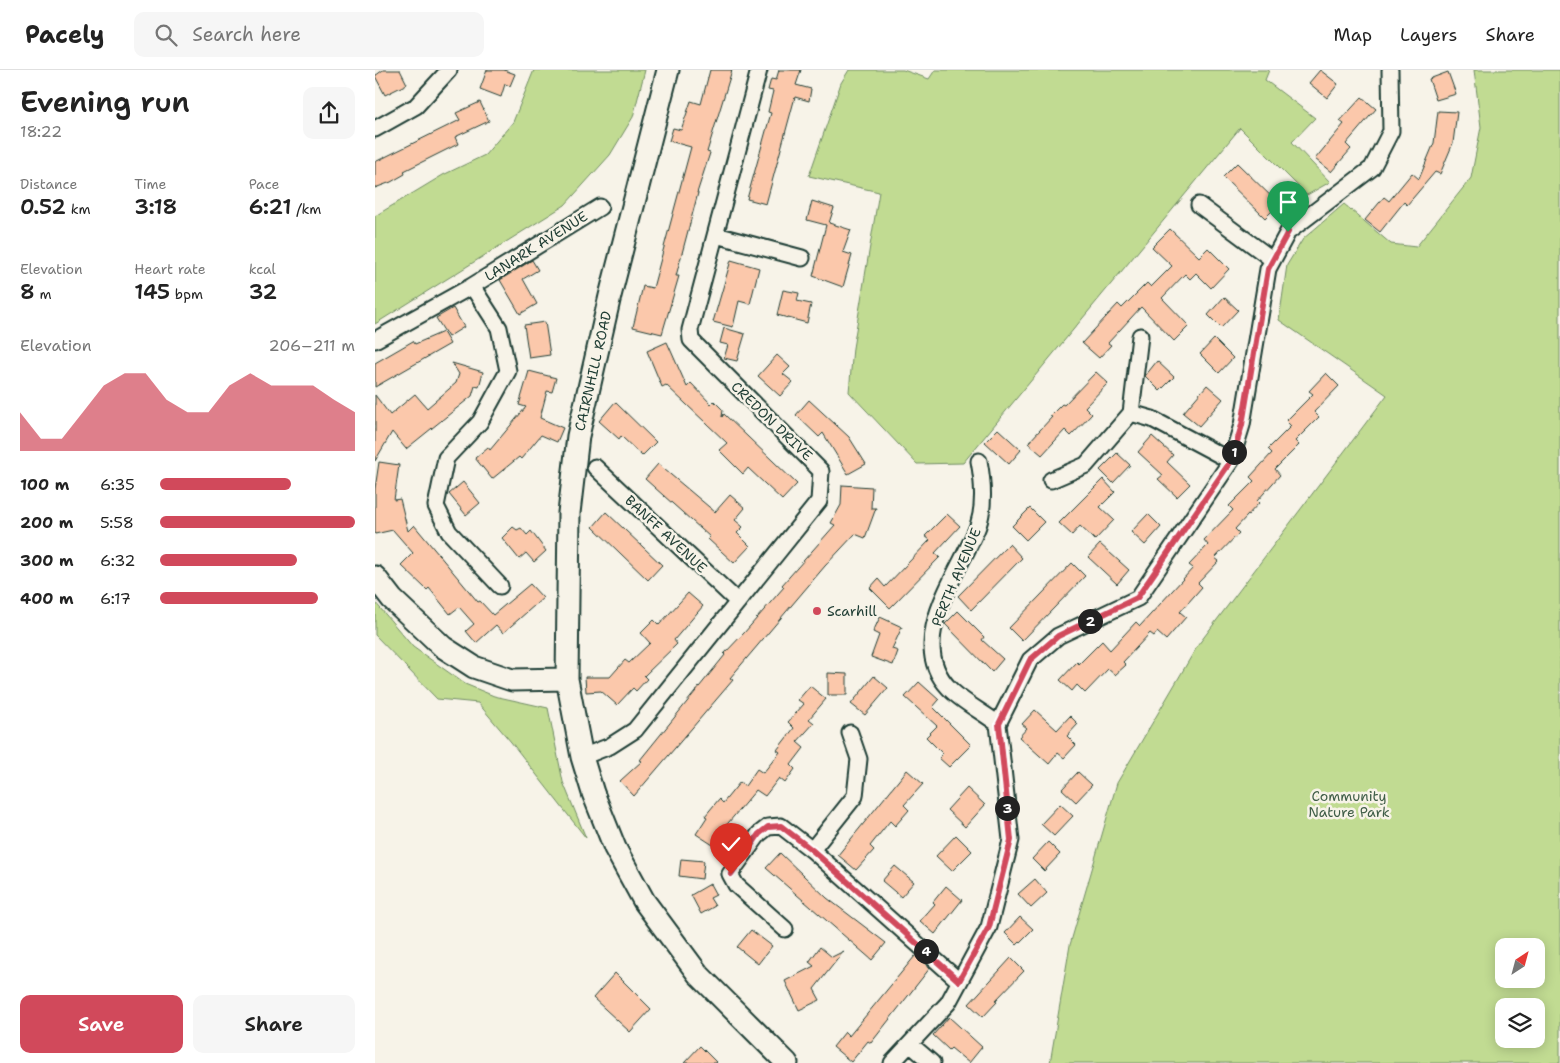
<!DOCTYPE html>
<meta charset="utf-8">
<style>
body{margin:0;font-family:"Shantell Sans",sans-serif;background:#f6f6f6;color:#222;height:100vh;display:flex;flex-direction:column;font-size:19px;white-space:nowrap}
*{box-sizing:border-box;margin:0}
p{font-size:16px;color:#767676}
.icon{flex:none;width:28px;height:28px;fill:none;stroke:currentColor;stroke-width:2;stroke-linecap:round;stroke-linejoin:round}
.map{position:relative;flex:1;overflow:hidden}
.side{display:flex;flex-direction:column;background:#fff;width:375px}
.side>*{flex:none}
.needle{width:32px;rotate:36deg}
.tools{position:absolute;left:1120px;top:868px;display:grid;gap:10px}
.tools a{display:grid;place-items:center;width:50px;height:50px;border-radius:10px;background:#fff;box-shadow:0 2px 12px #0003;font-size:25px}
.pin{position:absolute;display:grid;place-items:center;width:42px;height:42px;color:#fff;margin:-51px -21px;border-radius:50% 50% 50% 0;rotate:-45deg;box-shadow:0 0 5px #0007}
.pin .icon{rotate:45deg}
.km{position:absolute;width:25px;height:25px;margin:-12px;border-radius:50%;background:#222;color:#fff;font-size:14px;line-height:25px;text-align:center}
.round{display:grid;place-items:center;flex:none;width:52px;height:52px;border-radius:10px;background:#f6f6f6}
.summary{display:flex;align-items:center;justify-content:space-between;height:85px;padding:0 20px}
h1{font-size:28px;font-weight:600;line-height:38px}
.figures{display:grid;grid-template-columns:repeat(3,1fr);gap:8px;height:85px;padding:5px 20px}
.figures div{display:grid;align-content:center}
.figures b{font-size:21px;font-weight:600}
.figures small{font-size:14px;font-weight:400}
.figures p{font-size:14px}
.chart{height:140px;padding:10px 20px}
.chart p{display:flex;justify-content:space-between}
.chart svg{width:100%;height:90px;margin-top:5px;fill:#d1495b;opacity:.7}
.cta{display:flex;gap:10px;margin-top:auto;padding:10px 20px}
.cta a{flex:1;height:58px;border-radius:10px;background:#d1495b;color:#fff;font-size:20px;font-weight:600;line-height:58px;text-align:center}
.cta a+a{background:#f6f6f6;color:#222}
ul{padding:0 20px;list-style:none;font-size:16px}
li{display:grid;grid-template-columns:80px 60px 1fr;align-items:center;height:38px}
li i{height:12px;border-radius:6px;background:#d1495b}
header{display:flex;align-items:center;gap:30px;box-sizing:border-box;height:70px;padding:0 25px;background:#fff;border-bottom:1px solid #e0e0e0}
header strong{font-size:24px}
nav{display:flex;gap:28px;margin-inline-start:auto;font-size:18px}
.search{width:350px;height:45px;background:#f6f6f6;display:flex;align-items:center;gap:12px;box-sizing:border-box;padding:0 18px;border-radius:10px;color:#767676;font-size:19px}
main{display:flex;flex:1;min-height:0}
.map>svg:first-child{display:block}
</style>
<header>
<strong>Pacely</strong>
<div class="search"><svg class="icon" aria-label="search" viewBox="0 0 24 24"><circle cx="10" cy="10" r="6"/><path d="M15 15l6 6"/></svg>Search here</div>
<nav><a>Map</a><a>Layers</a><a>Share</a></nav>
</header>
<main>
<section class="side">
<div class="summary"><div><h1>Evening run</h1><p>18:22</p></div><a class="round"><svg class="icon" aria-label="share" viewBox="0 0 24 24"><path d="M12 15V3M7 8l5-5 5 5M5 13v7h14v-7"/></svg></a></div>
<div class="figures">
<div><p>Distance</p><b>0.52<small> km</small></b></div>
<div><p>Time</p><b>3:18</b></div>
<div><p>Pace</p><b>6:21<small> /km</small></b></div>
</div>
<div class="figures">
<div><p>Elevation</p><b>8<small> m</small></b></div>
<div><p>Heart rate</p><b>145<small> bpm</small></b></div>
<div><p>kcal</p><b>32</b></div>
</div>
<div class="chart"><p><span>Elevation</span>206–211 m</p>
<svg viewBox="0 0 160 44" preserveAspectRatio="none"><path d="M0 44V25L10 38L20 38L30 25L40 12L50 6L60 6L70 19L80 25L90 25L100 12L110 6L120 12L130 12L140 12L150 19L160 25V44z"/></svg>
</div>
<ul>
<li><b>100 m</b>6:35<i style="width:67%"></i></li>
<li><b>200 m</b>5:58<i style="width:100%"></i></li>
<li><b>300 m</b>6:32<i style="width:70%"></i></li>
<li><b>400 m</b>6:17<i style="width:81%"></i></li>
</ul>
<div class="cta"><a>Save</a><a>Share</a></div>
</section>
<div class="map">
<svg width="1185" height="993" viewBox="0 0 1185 993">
<rect width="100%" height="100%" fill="#f7f3e8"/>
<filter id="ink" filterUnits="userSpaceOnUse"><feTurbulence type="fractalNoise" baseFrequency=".02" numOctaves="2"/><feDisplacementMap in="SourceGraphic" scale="10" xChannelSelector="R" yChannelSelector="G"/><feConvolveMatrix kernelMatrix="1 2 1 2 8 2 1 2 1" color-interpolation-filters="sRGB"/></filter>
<g filter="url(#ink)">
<!-- green -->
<path fill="#c1db92" stroke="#708c63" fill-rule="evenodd" d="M 159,0 L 270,0 L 258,47 L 235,85 L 190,135 L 0,254 L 0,146 L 68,105 L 110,85 L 138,52 Z
M 474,0 L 528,0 L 554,9 L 560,0 L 894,0 L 890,10 L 940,48 L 917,72 L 955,112 L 932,125 L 865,58 L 588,393 L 542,394 L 474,322 L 478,278 L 504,122 L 434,106 L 466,13 Z
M 1099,0 L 1185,0 L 1185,993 L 675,993 L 695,875 L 742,713 L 823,575 L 1012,325 L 904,250 L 912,195 L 928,169 L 969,134 L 1016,174 L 1041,177 L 1096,108 L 1106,57 ZM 1129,876 L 1161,876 L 1161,909 L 1129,909 ZM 1129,936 L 1161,936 L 1161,969 L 1129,969 Z
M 0,532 L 38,577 L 90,614 L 119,626 L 173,638 L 188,712 L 211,768 L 136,672 L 103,633 L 62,629 L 0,565 Z"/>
<!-- building -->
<path fill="#fbc8ab" stroke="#1f3d34" d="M 8,0 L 25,0 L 32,14 L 10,25 L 0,6 Z
M 112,0 L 129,0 L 140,4 L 135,16 L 130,14 L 126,27 L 105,19 Z
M 335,0 L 357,0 L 332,82 L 335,83 L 322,123 L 323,123 L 301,206 L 304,206 L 287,264 L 258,257 L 268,216 L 278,218 L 316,77 L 294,71 L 298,58 L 306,60 L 316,31 L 326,34 Z
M 404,0 L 426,0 L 421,15 L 436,19 L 434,31 L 420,27 L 391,134 L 372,129 L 396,43 L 393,42 L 398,21 L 393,20 L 396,9 L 401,10 Z
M 945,0 L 963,14 L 952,28 L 934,13 Z
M 1073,2 L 1081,24 L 1061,30 L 1054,9 Z
M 987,27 L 1001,39 L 971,74 L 976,79 L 956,102 L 940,89 L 969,54 L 965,51 Z
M 105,32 L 114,51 L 80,67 L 83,74 L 29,101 L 30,104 L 16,112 L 0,118 L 0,92 L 85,50 L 81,43 Z
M 1063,41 L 1082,42 L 1078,73 L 1065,104 L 1060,102 L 1032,135 L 1029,132 L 1005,162 L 990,150 L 1009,127 L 1014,131 L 1037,103 L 1044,109 L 1059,73 Z
M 862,93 L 904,134 L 890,148 L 848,107 Z
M 437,131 L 459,138 L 454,153 L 476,160 L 468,182 L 477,185 L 468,217 L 438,206 L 451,155 L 432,150 Z
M 795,159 L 824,187 L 833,178 L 854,199 L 836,218 L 821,203 L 815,209 L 810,204 L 787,228 L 814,256 L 799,271 L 766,237 L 733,273 L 736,275 L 724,288 L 707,273 L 743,234 L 747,238 L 772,213 L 776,217 L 797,196 L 777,177 Z
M 157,190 L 163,200 L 148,209 L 162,234 L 145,244 L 125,210 Z
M 356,190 L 384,198 L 375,234 L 364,231 L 358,257 L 338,252 Z
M 408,220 L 424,223 L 422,231 L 436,234 L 432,253 L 402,245 Z
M 849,227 L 863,240 L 846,258 L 833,245 Z
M 78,238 L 89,257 L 73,267 L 61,248 Z
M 170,252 L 175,285 L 154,288 L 149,255 Z
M 349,258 L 370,264 L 362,291 L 349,288 L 353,275 L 345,273 Z
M 68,262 L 75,274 L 0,317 L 0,293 L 38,271 L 40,274 Z
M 839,269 L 858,288 L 844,303 L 825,284 Z
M 292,272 L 312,317 L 316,313 L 336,334 L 339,331 L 348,340 L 347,347 L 349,344 L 422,414 L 407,430 L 373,398 L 368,404 L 344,380 L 352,373 L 291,315 L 287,317 L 272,281 Z
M 402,285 L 415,297 L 408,304 L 418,312 L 405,326 L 383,306 Z
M 782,291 L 799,307 L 785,321 L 770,306 Z
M 77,293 L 108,302 L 104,317 L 100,316 L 97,326 L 31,379 L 17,362 L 0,391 L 0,325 L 15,345 L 40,324 L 52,338 L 81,313 L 84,304 Z
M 154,301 L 181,308 L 177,322 L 172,321 L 165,348 L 188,358 L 182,372 L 166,365 L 146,389 L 144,387 L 117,409 L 100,388 L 113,377 L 115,380 L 151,337 L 144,335 Z
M 721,302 L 733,313 L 710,337 L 717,344 L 696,366 L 690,360 L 667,385 L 653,373 L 677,347 L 675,346 L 687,334 L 689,335 Z
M 951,303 L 964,316 L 939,342 L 944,347 L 920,371 L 924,375 L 900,399 L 905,405 L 882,431 L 884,433 L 860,459 L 864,463 L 840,488 L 844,491 L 823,513 L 827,517 L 805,542 L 811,547 L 791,570 L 782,562 L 779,566 L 775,563 L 748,592 L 751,595 L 740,605 L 733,599 L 710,623 L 702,615 L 697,621 L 685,610 L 702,592 L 704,594 L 727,571 L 735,580 L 761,552 L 765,556 L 818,498 L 814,495 L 833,475 L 829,470 L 858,440 L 854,436 L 879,411 L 875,407 L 897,383 L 893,379 L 916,356 L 911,351 L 938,324 L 934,321 Z
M 832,315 L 848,329 L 824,356 L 808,343 Z
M 434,330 L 474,367 L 491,394 L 473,404 L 448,363 L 444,367 L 421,345 Z
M 240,332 L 281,372 L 267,386 L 246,366 L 244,369 L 224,351 Z
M 623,359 L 646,380 L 634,394 L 610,372 Z
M 777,366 L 798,385 L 792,392 L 815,414 L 802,427 L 783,409 L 788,405 L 763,382 Z
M 742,383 L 755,395 L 738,413 L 725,400 Z
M 4,392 L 24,395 L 19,430 L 25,429 L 33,461 L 39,455 L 103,532 L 105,531 L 118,545 L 155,514 L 168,528 L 128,563 L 121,555 L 101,573 L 91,561 L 99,554 L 84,537 L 75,544 L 54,518 L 52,520 L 26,495 L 38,483 L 18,460 L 0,464 L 0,419 Z
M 283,394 L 340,442 L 355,425 L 370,438 L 360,450 L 368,457 L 362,463 L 375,476 L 359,493 L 333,469 L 335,467 L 270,409 Z
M 728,409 L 740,422 L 725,437 L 739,450 L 720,470 L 705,456 L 697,465 L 684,453 Z
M 88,412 L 105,433 L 91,445 L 74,424 Z
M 467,415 L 497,417 L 496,438 L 501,438 L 490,468 L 480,464 L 450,496 L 355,608 L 358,610 L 259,726 L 245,711 L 267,691 L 265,690 L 350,585 L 349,584 L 369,563 L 409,517 L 407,515 L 460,455 L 456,453 L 466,435 Z
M 655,438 L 669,452 L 651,470 L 637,456 Z
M 231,442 L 287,495 L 273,510 L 218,457 Z
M 572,444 L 585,456 L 560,483 L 565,487 L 515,538 L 495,518 L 503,509 L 510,517 L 555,470 L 550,466 Z
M 773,444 L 786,457 L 770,475 L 756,462 Z
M 138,457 L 142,460 L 146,458 L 152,465 L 156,461 L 171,481 L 159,492 L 151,483 L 144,489 L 127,468 Z
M 634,474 L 647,488 L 596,540 L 583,526 Z
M 725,474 L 754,500 L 742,514 L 713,487 Z
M 697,493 L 710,506 L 647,571 L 634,558 Z
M 313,523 L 328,536 L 299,570 L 302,574 L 269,606 L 272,609 L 261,621 L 258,618 L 242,635 L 226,621 L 211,622 L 210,607 L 235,607 L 250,590 L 254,593 L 275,573 L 266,563 L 279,550 L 284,555 Z
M 583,541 L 609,567 L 607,570 L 628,589 L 617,602 L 570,554 Z
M 505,547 L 527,557 L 517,579 L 523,581 L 518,595 L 496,587 L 504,565 L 498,562 Z
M 453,603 L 472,604 L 472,625 L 453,625 Z
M 499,606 L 513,618 L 490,645 L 476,634 Z
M 544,612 L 564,630 L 558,637 L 596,675 L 574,697 L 564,688 L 568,684 L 551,667 L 562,656 L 530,627 Z
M 435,616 L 451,629 L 434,649 L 439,653 L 422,672 L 429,678 L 416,695 L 420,699 L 410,713 L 404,708 L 390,726 L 381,720 L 348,759 L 338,775 L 321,764 L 332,747 L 330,746 L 344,729 L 348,733 L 365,712 L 370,716 L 382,699 L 388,703 L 405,682 L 402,680 L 419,658 L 413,652 L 429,634 L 423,630 Z
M 660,640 L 682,660 L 695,646 L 703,654 L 692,666 L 701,675 L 689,688 L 683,683 L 674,694 L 644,667 L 652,658 L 647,654 Z
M 532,700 L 548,714 L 529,735 L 534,740 L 520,756 L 515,751 L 495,776 L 499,780 L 481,800 L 463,785 Z
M 703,702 L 717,715 L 701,732 L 687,719 Z
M 592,718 L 610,735 L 590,757 L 572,740 Z
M 685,734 L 698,746 L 679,766 L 666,754 Z
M 581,765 L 597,781 L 577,801 L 561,786 Z
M 673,772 L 685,784 L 669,801 L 657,789 Z
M 405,783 L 452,828 L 511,873 L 497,890 L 391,798 Z
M 306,789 L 329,791 L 327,809 L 304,806 Z
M 520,796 L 539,812 L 526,827 L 507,811 Z
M 660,809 L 672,823 L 656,838 L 643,824 Z
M 335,814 L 341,825 L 335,828 L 340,836 L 326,844 L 316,825 Z
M 571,816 L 587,830 L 560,864 L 545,851 L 560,834 L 558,832 Z
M 645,847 L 658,859 L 642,875 L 630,863 Z
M 376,860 L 397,876 L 383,894 L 362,877 Z
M 445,877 L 457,887 L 469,881 L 439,919 L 445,930 L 424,940 L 410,911 L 439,896 L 434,892 Z
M 540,886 L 555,898 L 496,973 L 493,971 L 476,992 L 458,977 L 470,962 L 474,966 Z
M 636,888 L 649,901 L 620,931 L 622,932 L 608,947 L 594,934 Z
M 240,903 L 276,939 L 255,962 L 218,928 Z
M 574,947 L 607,977 L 594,993 L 576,978 L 574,980 L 558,965 Z
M 325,976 L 342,993 L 309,993 Z"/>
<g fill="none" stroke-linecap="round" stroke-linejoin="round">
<defs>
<path id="street" d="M 0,59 L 41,36 L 74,0
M 824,135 L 898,190
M 341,165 L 427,188
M 97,216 L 225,137
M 0,270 L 97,216 L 124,258 L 133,301 L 105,352 L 71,388 L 61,436 L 74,462 L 125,516
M 756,343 L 777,349 L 856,391
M 604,391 C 608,412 610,435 603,456 C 585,503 529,571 574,618 C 587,632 608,642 623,654
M 220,397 L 363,532
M 676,410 L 711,395 L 756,343 L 765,266
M 207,687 L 235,676 L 260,660 L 444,431 L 446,401 L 316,270 L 315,260 L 384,0
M 437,780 L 480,726 L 484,689 L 475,663
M 410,859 L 361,815 L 355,804 L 384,764 L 393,757 L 406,756 L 437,780 L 584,911
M 535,974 L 557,993
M 517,993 L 573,933 L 614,857 L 636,770 L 623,654 L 655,590 L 683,566 L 763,528 L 856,391 L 867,355 L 893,199 L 913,162 L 997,98 L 1016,61 L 1015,0"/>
<path id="secondary" d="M 293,0 L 235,226 L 203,366 L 194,443 L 192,609 L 207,687 L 218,723 L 240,778 L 269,831 L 323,904 L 412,993
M 0,507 L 17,529 L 68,577 L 99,597 L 137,610 L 192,609"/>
</defs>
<!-- street casing -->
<use href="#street" stroke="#1f3d34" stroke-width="19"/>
<!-- secondary casing -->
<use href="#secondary" stroke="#1f3d34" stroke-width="25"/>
<!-- street -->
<use href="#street" stroke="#f7f3e8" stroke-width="15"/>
<!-- secondary -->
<use href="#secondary" stroke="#f7f3e8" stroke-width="21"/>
</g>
</g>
<g fill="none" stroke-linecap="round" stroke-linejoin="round" filter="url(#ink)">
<defs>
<path id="route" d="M 356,804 L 384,764 L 393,757 L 406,756 L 437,780 L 584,911 L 614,857 L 636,770 L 624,654 L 655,590 L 683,566 L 762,528 L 856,391 L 867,355 L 893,199 L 913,162"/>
</defs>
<!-- route casing -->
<use href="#route" stroke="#fff" stroke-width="10"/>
<!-- route -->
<use href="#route" stroke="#d1495b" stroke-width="6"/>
</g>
<!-- markers -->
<circle fill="#d1495b" stroke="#f7f3e8" stroke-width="2" cx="442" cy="541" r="5"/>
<g text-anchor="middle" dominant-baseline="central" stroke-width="5" stroke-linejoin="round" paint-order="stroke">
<!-- street labels -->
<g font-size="14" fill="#1f3d34" stroke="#f7f3e8">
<text transform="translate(161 176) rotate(-32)">LANARK AVENUE</text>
<text transform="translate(218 301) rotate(-77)">CAIRNHILL ROAD</text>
<text transform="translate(397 351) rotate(44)">CREDON DRIVE</text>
<text transform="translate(291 464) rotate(43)">BANFF AVENUE</text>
<text transform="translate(581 507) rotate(-67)">PERTH AVENUE</text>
</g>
<!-- poi labels -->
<g font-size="14" fill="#1f3d34" stroke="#f7f3e8" text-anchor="start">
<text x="452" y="541">Scarhill</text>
</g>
<!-- park labels -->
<g font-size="14" fill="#3f5d47" stroke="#f7f3e8">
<text x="974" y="726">Community<tspan x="974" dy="16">Nature Park</tspan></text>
</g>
</g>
</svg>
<div class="tools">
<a><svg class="needle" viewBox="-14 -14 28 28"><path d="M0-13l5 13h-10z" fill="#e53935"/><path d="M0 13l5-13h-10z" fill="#767676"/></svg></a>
<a><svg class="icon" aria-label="layers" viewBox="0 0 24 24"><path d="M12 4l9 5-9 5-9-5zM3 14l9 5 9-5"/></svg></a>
</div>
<div class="pin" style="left:913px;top:162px;background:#1e9e55"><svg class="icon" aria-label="arrive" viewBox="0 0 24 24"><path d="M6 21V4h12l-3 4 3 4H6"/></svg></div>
<div class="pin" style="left:356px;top:804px;background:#d93025"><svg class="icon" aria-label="check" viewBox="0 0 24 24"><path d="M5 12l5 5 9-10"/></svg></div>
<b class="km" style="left:859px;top:382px">1</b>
<b class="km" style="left:715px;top:551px">2</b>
<b class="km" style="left:632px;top:738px">3</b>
<b class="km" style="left:551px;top:881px">4</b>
</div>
</main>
